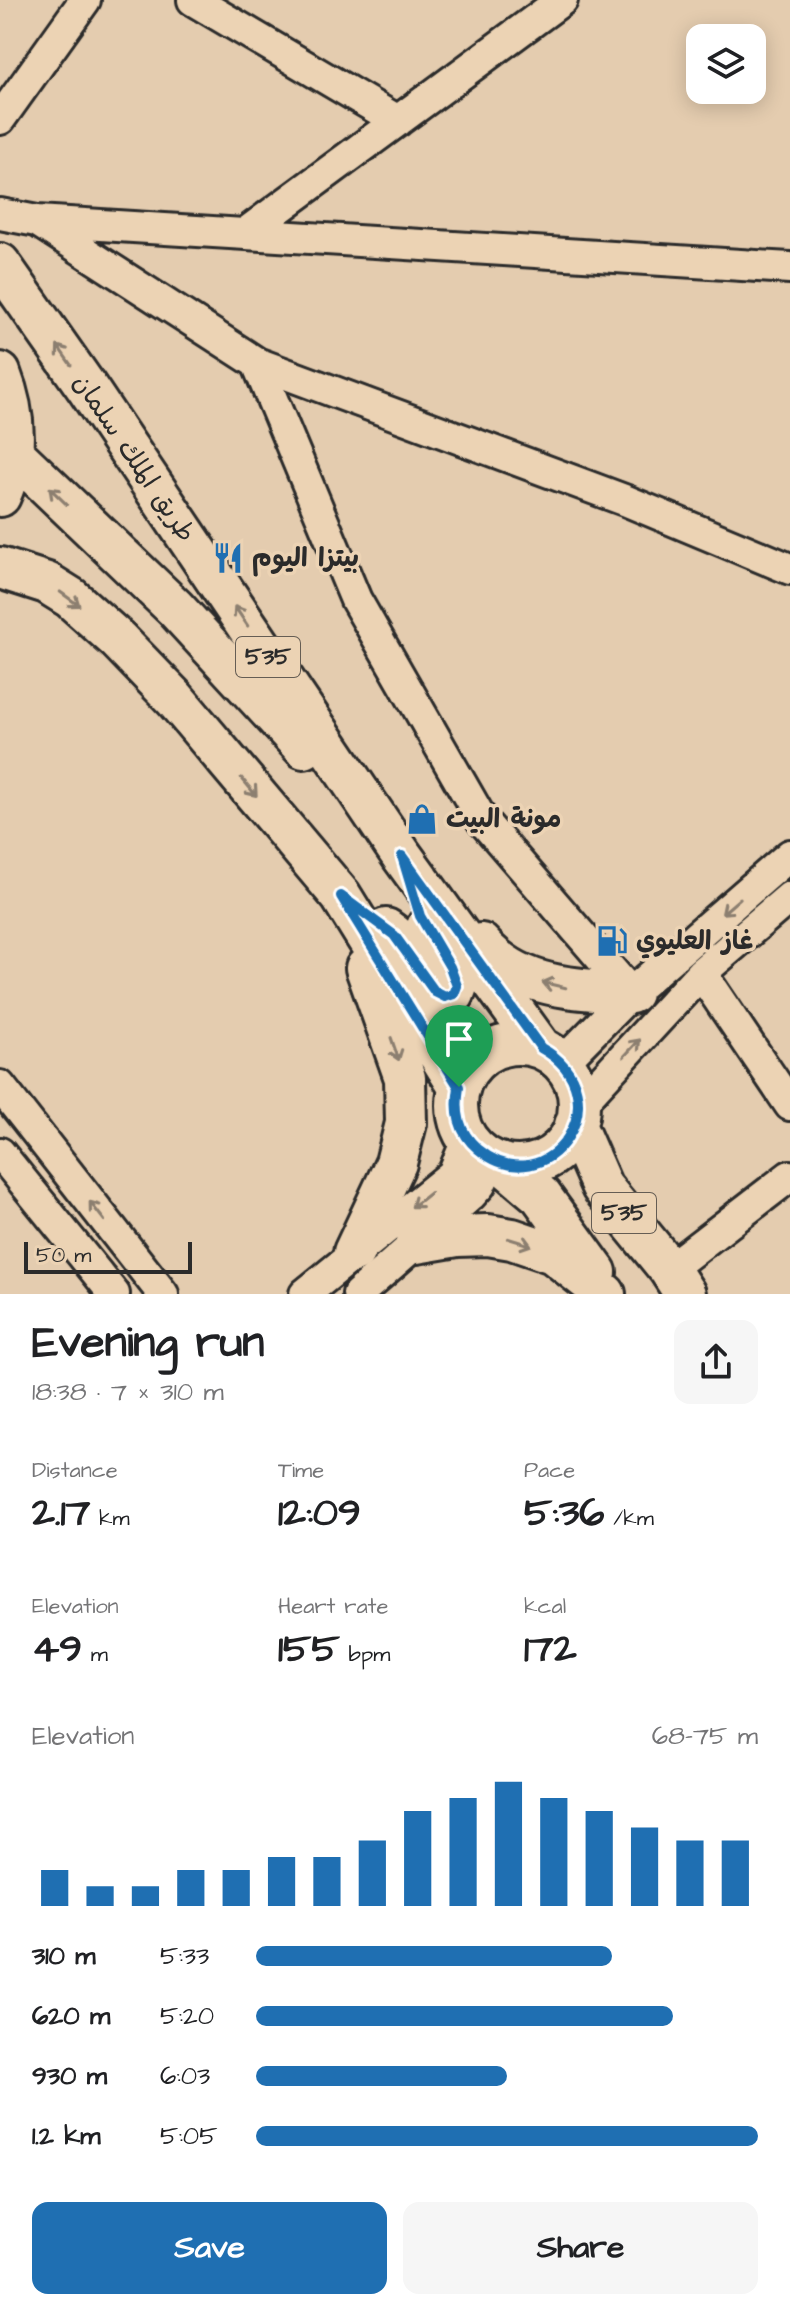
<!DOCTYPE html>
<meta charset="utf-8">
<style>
body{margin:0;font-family:"Architects Daughter","Playpen Sans Arabic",sans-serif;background:#f6f6f6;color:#202124;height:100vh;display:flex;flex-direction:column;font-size:30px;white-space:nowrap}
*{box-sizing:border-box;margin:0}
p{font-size:26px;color:#757577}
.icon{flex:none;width:44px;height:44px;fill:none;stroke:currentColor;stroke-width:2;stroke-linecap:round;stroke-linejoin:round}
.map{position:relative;height:1294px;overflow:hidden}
.sheet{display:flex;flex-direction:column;background:#fff;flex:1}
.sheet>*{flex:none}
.fabs{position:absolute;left:686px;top:24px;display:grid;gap:16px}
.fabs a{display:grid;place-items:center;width:80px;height:80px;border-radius:16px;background:#fff;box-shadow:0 4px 20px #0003;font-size:40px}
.scale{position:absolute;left:24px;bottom:20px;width:168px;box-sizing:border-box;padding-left:8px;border:4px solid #2b2b2b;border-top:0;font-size:22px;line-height:28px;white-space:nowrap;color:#2b2b2b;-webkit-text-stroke:6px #ecd3b4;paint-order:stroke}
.pin{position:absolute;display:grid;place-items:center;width:68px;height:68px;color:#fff;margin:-82px -34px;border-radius:50% 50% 50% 0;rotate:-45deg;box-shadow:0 0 8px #0007}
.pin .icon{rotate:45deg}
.round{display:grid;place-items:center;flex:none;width:84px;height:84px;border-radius:16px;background:#f6f6f6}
.overview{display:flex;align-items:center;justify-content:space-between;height:136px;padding:0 32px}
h1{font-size:44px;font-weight:700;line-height:60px}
.metrics{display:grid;grid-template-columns:repeat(3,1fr);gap:12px;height:136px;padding:8px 32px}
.metrics div{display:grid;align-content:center}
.metrics b{font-size:40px;font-weight:700}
.metrics small{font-size:22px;font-weight:400}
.metrics p{font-size:22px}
.chart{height:224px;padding:16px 32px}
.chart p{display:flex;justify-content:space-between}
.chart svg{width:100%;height:144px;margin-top:8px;stroke:#1f6fb2;stroke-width:6}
.cta{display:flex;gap:16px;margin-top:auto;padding:16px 32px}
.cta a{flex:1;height:92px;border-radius:16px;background:#1f6fb2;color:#fff;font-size:32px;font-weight:700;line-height:92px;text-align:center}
.cta a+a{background:#f6f6f6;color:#202124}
ul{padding:0 32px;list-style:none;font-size:26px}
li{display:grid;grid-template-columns:128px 96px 1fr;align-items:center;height:60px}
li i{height:20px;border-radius:10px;background:#1f6fb2}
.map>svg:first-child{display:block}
</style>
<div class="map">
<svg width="790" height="1294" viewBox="0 0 790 1294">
<rect width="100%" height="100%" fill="#e4ccaf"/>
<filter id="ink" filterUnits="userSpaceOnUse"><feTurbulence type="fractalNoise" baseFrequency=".0125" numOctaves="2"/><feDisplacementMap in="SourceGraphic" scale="16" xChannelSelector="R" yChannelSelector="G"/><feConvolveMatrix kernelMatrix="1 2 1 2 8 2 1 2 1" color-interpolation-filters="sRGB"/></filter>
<g filter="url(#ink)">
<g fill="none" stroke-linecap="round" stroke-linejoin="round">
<defs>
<path id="minor" d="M 193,0 L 398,121
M 0,119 L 85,0
M 0,214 L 37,221 L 790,268
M 37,221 L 257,363 L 627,501 L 790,569
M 247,232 L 562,0
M 257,363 L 356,600 L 482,820 L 631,993
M 701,973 L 790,1105
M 562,1063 L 631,993 L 790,855
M 0,1086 L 163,1294
M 579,1105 L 701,973 L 790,897
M 0,1153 L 114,1294
M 669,1269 L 790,1176
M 305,1294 L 453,1174 L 467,1140
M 358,1294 L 471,1195 L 480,1185 L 491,1160"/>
<path id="major" d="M 0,264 L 87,388 L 402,856 L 541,1048
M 0,373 C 16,414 18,456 0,496
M 13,453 L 175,608 L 304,748
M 0,568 L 47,583 L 71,598 L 118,640 L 175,699 L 341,896 L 459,1087
M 386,929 L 394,935 L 435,992 L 445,997 L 454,994 L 457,986 L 450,967 L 427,927
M 481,944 C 521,990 575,988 631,993
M457 1105a61 61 0 1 1 122 0a61 61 0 1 1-122 0Z
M 575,1125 L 602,1187 L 669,1269 L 685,1294
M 503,1164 L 541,1196 L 596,1272
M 416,1243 L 457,1236 L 488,1235 L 512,1239 L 553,1253 L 605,1294
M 354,1252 L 396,1163 L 406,1123 L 405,1078 L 366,968"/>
</defs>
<!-- minor casing -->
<use href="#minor" stroke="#2b2b2b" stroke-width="36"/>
<!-- major casing -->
<use href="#major" stroke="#2b2b2b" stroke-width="46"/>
<!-- minor -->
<use href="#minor" stroke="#ecd3b4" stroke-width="30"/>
<!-- major -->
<use href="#major" stroke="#ecd3b4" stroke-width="40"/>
</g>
<!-- one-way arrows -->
<defs><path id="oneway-shaft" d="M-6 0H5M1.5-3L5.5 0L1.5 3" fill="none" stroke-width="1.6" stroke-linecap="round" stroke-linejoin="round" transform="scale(2)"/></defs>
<g stroke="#8c7f70">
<use href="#oneway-shaft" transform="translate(64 355) rotate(-125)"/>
<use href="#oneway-shaft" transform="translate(58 496) rotate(-136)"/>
<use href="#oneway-shaft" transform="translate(70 599) rotate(36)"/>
<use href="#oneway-shaft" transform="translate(241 616) rotate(-124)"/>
<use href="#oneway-shaft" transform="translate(249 787) rotate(50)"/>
<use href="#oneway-shaft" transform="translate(731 906) rotate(139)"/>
<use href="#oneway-shaft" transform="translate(554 985) rotate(-167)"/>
<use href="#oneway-shaft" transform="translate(632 1048) rotate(-47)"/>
<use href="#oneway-shaft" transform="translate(395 1049) rotate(71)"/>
<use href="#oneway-shaft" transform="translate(421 1200) rotate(142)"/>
<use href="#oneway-shaft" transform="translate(97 1211) rotate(-128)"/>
<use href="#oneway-shaft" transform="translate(520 1242) rotate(17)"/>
</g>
</g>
<g fill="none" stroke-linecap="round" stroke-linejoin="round" filter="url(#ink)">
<defs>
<path id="route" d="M 402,856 L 541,1048 C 625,1094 549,1208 478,1149 C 458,1132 455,1112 459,1087 L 341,896 L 394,935 L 435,992 L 445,997 L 454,994 L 457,986 L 450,967 L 420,916 Z"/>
</defs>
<!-- route casing -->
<use href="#route" stroke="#fff" stroke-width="16"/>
<!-- route -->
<use href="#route" stroke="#1f6fb2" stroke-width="10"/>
</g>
<!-- icons -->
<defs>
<symbol id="restaurant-bare" viewBox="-9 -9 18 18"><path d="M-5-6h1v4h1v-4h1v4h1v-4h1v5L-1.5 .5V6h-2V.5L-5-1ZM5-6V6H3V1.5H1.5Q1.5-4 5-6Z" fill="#1f6fb2" stroke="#ecd3b4" stroke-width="2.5" paint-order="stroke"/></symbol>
<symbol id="shop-bare" viewBox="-9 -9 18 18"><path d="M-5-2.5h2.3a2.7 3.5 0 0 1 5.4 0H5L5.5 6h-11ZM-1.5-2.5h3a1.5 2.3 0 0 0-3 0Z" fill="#1f6fb2" stroke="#ecd3b4" stroke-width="2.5" paint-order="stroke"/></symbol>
<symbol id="fuel-bare" viewBox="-9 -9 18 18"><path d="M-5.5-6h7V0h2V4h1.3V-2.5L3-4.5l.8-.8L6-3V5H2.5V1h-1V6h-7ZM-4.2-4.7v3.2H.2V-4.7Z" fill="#1f6fb2" stroke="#ecd3b4" stroke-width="2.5" paint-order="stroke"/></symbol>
</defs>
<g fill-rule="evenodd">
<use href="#restaurant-bare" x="206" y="536" width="44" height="44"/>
<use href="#shop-bare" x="400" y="797" width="44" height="44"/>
<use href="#fuel-bare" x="590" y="919" width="44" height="44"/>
</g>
<g text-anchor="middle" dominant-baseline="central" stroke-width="7" stroke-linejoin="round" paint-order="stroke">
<!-- shield labels -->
<g fill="#ecd3b4" stroke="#655d54" stroke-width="2">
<rect x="236" y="637" width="64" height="40" rx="6"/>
<rect x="592" y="1193" width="64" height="40" rx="6"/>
</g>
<g font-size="24" font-weight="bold" fill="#2b2b2b">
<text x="268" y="657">535</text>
<text x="624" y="1213">535</text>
</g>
<!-- street labels -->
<g font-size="26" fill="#2b2b2b" stroke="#ecd3b4">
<text transform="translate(134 458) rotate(56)">طريق الملك سلمان</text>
</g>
<!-- poi labels -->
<g font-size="26" font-weight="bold" fill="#2b2b2b" stroke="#ecd3b4" text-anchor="start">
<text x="252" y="558">بيتزا اليوم</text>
<text x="446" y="819">مونة البيت</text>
<text x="636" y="941">غاز العليوي</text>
</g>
</g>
</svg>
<div class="fabs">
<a><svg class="icon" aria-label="layers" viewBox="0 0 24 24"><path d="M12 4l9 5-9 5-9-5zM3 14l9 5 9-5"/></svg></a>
</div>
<div class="scale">50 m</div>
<div class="pin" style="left:459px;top:1087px;background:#1e9e55"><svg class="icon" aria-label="arrive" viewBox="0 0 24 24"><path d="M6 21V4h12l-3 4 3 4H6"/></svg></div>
</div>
<section class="sheet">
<div class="overview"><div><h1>Evening run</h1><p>18:38 · 7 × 310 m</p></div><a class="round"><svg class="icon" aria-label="share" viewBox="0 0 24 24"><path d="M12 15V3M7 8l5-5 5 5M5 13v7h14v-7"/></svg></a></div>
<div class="metrics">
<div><p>Distance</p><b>2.17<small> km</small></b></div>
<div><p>Time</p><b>12:09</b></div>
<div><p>Pace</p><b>5:36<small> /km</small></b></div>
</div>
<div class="metrics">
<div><p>Elevation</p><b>49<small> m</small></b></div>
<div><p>Heart rate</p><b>155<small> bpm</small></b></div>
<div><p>kcal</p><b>172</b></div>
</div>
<div class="chart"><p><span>Elevation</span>68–75 m</p>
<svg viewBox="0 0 160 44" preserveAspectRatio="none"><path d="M5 44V33M15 44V38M25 44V38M35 44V33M45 44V33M55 44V29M65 44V29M75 44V24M85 44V15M95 44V11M105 44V6M115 44V11M125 44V15M135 44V20M145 44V24M155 44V24"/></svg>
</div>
<ul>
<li><b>310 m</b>5:33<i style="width:71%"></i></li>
<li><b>620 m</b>5:20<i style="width:83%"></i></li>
<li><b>930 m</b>6:03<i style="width:50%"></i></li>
<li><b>1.2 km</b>5:05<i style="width:100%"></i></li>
</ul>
<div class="cta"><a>Save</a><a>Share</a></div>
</section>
